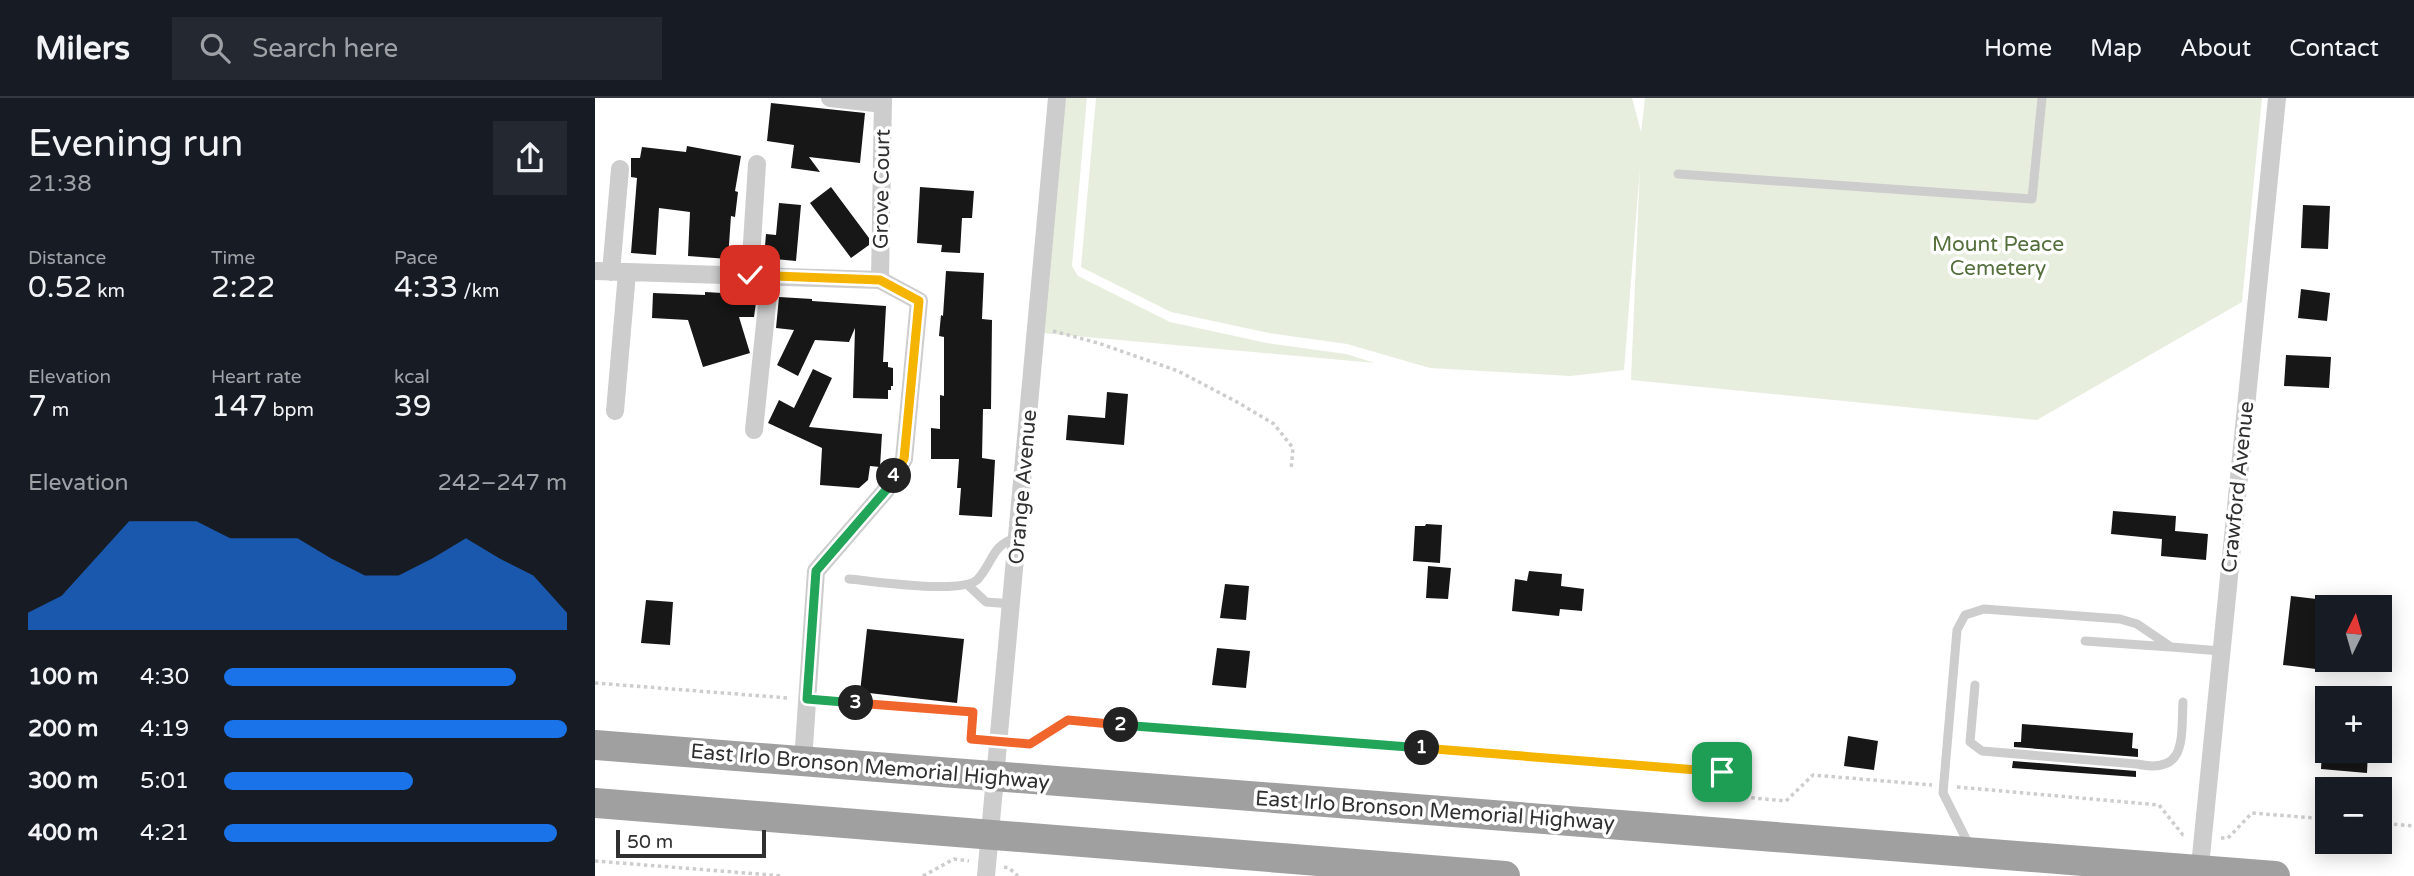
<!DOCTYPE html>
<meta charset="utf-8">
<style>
body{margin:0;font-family:"Varela Round",sans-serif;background:#242831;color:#f1f3f6;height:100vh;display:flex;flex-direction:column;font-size:26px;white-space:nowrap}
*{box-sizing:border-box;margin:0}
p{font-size:23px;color:#9ea1a6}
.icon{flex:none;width:38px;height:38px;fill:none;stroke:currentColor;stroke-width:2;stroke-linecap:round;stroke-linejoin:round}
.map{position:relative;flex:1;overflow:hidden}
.panel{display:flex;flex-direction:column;background:#171b24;width:595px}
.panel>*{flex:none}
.needle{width:46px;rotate:5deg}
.controls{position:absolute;left:1720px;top:497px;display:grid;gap:14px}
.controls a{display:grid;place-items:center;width:77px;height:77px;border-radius:0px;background:#171b24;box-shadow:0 4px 18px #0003;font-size:35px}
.scale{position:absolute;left:21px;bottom:18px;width:150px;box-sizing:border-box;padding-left:7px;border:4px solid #303030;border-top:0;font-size:19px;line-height:24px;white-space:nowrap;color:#303030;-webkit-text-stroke:5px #fff;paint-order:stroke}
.pin{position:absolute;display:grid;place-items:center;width:60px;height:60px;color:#fff;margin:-30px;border-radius:14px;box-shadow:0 4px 10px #0006}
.km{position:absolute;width:35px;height:35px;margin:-18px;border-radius:50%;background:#222;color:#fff;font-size:19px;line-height:35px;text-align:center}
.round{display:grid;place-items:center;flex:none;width:74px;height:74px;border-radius:0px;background:#242831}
.summary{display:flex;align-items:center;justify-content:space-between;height:119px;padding:0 28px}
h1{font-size:38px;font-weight:600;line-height:52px}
.metrics{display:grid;grid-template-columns:repeat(3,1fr);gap:10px;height:119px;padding:7px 28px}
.metrics div{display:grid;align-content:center}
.metrics b{font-size:30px;font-weight:600}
.metrics small{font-size:19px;font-weight:400}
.metrics p{font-size:19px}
.chart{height:196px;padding:14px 28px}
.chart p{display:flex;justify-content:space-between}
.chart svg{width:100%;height:126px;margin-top:7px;fill:#1a73e8;opacity:.7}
ul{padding:0 28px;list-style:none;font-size:23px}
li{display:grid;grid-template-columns:112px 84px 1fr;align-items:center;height:52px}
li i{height:18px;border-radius:9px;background:#1a73e8}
header{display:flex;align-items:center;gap:42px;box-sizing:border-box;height:98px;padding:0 35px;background:#171b24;border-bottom:2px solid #363941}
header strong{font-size:33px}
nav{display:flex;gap:38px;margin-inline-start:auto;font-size:24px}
.search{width:490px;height:63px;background:#242831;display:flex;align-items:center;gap:18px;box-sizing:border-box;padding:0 24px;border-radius:0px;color:#9ea1a6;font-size:26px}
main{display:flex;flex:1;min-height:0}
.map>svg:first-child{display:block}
</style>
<header>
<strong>Milers</strong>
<div class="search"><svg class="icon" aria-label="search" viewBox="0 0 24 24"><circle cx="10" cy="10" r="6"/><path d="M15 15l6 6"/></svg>Search here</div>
<nav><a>Home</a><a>Map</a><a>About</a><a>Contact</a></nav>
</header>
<main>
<section class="panel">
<div class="summary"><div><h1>Evening run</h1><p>21:38</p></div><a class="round"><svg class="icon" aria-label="share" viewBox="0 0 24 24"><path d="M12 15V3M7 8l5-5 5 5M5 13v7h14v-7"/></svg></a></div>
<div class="metrics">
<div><p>Distance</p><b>0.52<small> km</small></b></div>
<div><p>Time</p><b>2:22</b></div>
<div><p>Pace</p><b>4:33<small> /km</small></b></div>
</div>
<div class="metrics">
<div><p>Elevation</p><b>7<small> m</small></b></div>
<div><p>Heart rate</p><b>147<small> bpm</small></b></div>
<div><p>kcal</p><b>39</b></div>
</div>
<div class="chart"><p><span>Elevation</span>242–247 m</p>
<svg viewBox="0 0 160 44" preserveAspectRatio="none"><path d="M0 44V38L10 32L20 19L30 6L40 6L50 6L60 12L70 12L80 12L90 19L100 25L110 25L120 19L130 12L140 19L150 25L160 38V44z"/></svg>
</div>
<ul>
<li><b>100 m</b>4:30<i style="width:85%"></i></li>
<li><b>200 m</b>4:19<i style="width:100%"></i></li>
<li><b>300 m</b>5:01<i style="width:55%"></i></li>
<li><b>400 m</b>4:21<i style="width:97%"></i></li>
</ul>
</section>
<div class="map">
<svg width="1819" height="778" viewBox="0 0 1819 778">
<rect width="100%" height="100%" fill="#fff"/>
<!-- green -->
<path fill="#e7eede" d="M 468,0 L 492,0 L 477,168 L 483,178 L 575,224 L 672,245 L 751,256 L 780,265 L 447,235 Z
M 501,0 L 1037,0 L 1046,34 L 1050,0 L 1667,0 L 1647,204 L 1442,322 L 1036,282 L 1045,69 L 1029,272 L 975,278 L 835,270 L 752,246 L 674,235 L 576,214 L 486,169 Z"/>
<!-- building -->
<path fill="#171717" d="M 176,5 L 270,15 L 265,65 L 214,59 L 225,74 L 196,70 L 199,47 L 172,43 Z
M 92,48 L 146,58 L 140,93 L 143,94 L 140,119 L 136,118 L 133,161 L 93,158 L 95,114 L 64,110 L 61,157 L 36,155 L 42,80 L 36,79 L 36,60 L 45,60 L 47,49 L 91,54 Z
M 236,89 L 274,140 L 274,147 L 256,160 L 215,105 Z
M 325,89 L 379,93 L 377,120 L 367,120 L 365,155 L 346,154 L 347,147 L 322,145 Z
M 184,105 L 206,107 L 201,163 L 169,160 L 171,136 L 181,137 Z
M 1708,107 L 1735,108 L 1733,151 L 1706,150 Z
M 351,173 L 389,175 L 387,221 L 397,222 L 396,311 L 388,311 L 387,360 L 400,362 L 397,419 L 364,417 L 366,390 L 362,390 L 364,361 L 336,361 L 336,330 L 345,331 L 345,297 L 349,298 L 349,239 L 344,238 L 346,217 L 348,218 Z
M 1706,191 L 1735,195 L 1732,223 L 1703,220 Z
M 110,194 L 162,197 L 159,219 L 144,219 L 155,255 L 108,269 L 93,222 L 57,220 L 58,195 L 110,197 Z
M 184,199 L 217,201 L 217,203 L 291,208 L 288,264 L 293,264 L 293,269 L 298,270 L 298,288 L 296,288 L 296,292 L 293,292 L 293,301 L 258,300 L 260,230 L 254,244 L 220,242 L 203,278 L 182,267 L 199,232 L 181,230 Z
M 1691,257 L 1736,259 L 1734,290 L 1689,288 Z
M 218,271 L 237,280 L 214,329 L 287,336 L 285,369 L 275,368 L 273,382 L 264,390 L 225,387 L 227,350 L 173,325 L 184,302 L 199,310 Z
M 512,294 L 533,296 L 529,347 L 471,342 L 473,317 L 510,320 Z
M 1518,413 L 1581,418 L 1580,433 L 1613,436 L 1611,462 L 1566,458 L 1567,441 L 1516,436 Z
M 831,426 L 847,427 L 845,465 L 818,463 L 820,428 L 830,428 Z
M 833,468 L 856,470 L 853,501 L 831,500 Z
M 934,473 L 967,476 L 966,488 L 989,491 L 987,513 L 965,511 L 964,518 L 917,513 L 920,481 L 932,483 Z
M 630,486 L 654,488 L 651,522 L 625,520 Z
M 1696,498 L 1730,502 L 1721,571 L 1688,567 Z
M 51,502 L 78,504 L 75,547 L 46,545 Z
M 272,531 L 369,541 L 362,605 L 265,594 Z
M 622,550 L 655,553 L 651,590 L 617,587 Z
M 1427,626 L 1538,635 L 1537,650 L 1543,651 L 1543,659 L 1419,649 L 1419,644 L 1426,644 Z
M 1253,638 L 1283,643 L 1279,672 L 1249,668 Z
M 1727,653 L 1773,653 L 1772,675 L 1726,671 Z
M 1418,663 L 1541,673 L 1541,679 L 1417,670 Z"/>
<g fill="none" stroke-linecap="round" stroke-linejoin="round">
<!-- path -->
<path stroke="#cdcdcd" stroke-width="3.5" stroke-dasharray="3.5 3.5" stroke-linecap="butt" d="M 458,233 L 503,245 L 583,273 L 642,304 L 679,326 L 698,350 L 696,372
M 0,585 L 193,600
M 229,603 L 378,614 L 376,641 L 385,641
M 421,645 L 435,646 L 473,622 L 1127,674 L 1148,699 L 1191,703 L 1218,677 L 1337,687
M 1362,689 L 1564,707 L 1588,737 L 1591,737
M 1785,725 L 1819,728
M 1626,740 L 1633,740 L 1657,715 L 1732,721
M 0,763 L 188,778
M 409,769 L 414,770 L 423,778
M 328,778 L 359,761 L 374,763"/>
<!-- service -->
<path stroke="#cdcdcd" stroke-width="9" d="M 1083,76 L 1437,101 L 1447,0
M 254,481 C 277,483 369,497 383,481 C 399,463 396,447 423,439
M 374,488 L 391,504 L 417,506
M 1490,543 L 1575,549
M 1380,587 L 1375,644 L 1387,653 L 1542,666 C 1592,677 1586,641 1588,604
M 1374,747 L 1348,695 L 1362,532 L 1370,517 L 1389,511 L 1525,521 L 1542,526 L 1576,549 L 1626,553"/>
<!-- minor -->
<path stroke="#cdcdcd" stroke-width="18" d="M 235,0 L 288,6
M 0,173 L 285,182 L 324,203 L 309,361 L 291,392 L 221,473 L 208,663
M 16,174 L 25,71
M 155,177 L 162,66
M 285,182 L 288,0
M 20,313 L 32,175
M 159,332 L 175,178
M 391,778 L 462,0
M 1604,778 L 1682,0"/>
<!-- trunk -->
<path stroke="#a0a0a0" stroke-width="30" d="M 0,647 L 1680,778
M 0,705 L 910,778"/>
</g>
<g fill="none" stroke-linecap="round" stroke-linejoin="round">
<defs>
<path id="split-1" d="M 827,650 L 1127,674"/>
<path id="split-2" d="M 526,627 L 827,650"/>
<path id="split-3" d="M 261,605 L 378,614 L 376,641 L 435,646 L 473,622 L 526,627"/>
<path id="split-4" d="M 261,605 L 212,601 L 221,473 L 291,392 L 299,378"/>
<path id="split-5" d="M 155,177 L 285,182 L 324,203 L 309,361 L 299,378"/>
</defs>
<!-- split-1 casing -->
<use href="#split-1" stroke="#fff" stroke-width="14"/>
<!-- split-2 casing -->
<use href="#split-2" stroke="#fff" stroke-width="14"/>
<!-- split-3 casing -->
<use href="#split-3" stroke="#fff" stroke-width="14"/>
<!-- split-4 casing -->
<use href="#split-4" stroke="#fff" stroke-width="14"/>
<!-- split-5 casing -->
<use href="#split-5" stroke="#fff" stroke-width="14"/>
<!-- split-1 -->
<use href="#split-1" stroke="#f5b400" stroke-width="9"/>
<!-- split-2 -->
<use href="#split-2" stroke="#22a559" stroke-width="9"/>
<!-- split-3 -->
<use href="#split-3" stroke="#f0652b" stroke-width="9"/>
<!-- split-4 -->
<use href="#split-4" stroke="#22a559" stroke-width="9"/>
<!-- split-5 -->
<use href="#split-5" stroke="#f5b400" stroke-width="9"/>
</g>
<g text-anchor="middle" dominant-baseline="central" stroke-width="7" stroke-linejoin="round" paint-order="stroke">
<!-- street labels -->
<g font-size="21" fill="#303030" stroke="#fff">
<text transform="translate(287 91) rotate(-89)">Grove Court</text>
<text transform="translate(428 389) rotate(-85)">Orange Avenue</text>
<text transform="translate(1643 389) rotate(-84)">Crawford Avenue</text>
<text transform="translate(275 669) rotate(5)">East Irlo Bronson Memorial Highway</text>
<text transform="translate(840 713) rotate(4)">East Irlo Bronson Memorial Highway</text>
</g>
<!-- park labels -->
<g font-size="21" fill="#546f3b" stroke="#fff">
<text x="1403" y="146">Mount Peace<tspan x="1403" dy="24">Cemetery</tspan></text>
</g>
</g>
</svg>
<div class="controls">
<a><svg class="needle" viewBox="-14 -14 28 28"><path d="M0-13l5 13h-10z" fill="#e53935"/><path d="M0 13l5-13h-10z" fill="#9ea1a6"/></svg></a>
<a>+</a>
<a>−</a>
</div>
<div class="scale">50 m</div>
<div class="pin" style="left:1127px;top:674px;background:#1e9e55"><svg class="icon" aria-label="arrive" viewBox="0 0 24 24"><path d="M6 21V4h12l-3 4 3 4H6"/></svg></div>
<div class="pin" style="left:155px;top:177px;background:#d93025"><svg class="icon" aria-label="check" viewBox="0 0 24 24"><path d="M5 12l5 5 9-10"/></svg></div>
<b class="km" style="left:827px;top:650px">1</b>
<b class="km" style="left:526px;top:627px">2</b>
<b class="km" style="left:261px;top:605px">3</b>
<b class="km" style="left:299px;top:378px">4</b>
</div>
</main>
